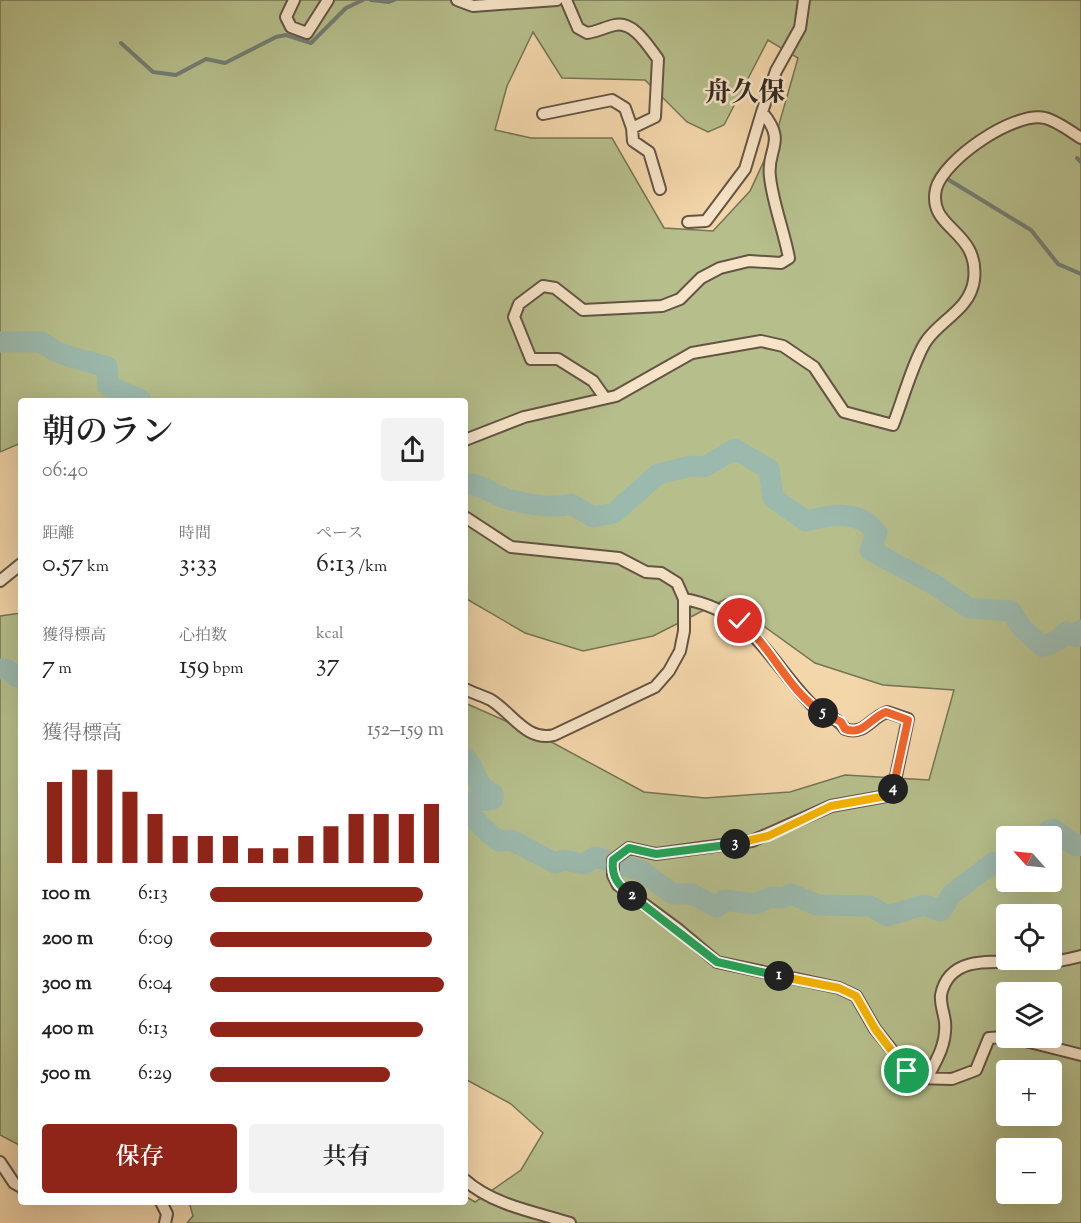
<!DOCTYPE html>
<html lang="ja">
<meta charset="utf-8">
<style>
body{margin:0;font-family:"Sorts Mill Goudy","Noto Serif JP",serif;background:#f2f2f2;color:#222;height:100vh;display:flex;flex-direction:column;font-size:22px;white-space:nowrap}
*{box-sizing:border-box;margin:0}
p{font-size:20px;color:#767676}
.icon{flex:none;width:33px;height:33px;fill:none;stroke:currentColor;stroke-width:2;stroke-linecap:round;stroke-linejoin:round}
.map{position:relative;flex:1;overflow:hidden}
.drawer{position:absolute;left:18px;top:398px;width:450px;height:807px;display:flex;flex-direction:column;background:#fff;border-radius:6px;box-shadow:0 6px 24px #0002}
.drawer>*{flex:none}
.needle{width:39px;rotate:297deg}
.tools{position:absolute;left:996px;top:826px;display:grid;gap:12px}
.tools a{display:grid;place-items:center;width:66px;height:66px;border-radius:6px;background:#fff;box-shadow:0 6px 24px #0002;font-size:30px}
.pin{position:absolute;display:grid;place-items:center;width:51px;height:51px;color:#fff;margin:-26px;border:3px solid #fff;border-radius:50%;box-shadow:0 2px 6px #0007}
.km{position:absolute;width:30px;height:30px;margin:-15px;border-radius:50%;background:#222;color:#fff;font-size:16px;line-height:30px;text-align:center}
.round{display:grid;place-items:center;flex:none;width:63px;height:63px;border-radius:6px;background:#f2f2f2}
.headline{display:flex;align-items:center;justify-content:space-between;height:102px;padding:0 24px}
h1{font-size:33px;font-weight:600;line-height:45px}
.metrics{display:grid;grid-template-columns:repeat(3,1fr);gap:9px;height:102px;padding:6px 24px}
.metrics div{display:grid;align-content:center}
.metrics b{font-size:26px;font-weight:600}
.metrics small{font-size:16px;font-weight:400}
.metrics p{font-size:16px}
.chart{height:168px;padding:12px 24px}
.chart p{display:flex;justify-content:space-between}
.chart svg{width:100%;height:108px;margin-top:6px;stroke:#8f2418;stroke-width:6}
.action{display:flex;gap:12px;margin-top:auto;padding:12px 24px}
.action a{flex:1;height:69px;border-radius:6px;background:#8f2418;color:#fff;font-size:24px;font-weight:600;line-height:69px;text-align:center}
.action a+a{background:#f2f2f2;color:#222}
ul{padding:0 24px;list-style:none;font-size:20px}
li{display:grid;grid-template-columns:96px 72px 1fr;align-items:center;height:45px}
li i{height:15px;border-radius:8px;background:#8f2418}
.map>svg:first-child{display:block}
</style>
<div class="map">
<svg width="1081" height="1223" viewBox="0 0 1081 1223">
<rect width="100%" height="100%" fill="#f3d6aa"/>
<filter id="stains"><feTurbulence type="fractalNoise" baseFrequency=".00333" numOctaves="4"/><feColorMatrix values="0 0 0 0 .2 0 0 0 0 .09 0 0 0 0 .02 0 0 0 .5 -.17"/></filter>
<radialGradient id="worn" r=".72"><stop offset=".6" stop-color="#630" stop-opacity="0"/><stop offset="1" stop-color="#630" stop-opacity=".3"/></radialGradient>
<!-- green -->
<path fill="#b6bf8c" stroke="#757457" stroke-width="1.5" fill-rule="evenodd" d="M 0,0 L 1081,0 L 1081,1223 L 187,1223 L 193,1216 L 189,1202 L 465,1202 L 465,1196 L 475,1202 L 521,1170 L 543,1133 L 511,1104 L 465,1079 L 465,703 L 544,738 L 644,792 L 705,798 L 790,792 L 845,775 L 929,780 L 954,690 L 883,685 L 815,663 L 726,599 L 653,636 L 583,651 L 525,633 L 465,598 L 465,400 L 21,400 L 21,443 L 0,452 ZM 533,32 L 562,78 L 645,80 L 687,122 L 708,132 L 724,125 L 768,40 L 798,58 L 776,135 L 750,191 L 713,231 L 664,228 L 612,138 L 531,138 L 495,130 L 507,86 ZM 1006,837 L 1052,837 L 1052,882 L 1006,882 ZM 1006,915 L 1052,915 L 1052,960 L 1006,960 ZM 1006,993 L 1052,993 L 1052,1038 L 1006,1038 ZM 1006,1071 L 1052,1071 L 1052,1116 L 1006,1116 ZM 1006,1149 L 1052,1149 L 1052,1194 L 1006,1194 Z
M 21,613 L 21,1146 L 0,1135 L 0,616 Z"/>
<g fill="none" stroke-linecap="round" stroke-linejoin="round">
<!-- stream -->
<path stroke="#727f75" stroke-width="4" d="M 371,0 L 389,2 L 394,0
M 121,43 L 153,72 L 176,75 L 206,59 L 225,63 L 276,37 L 286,35 L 311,43 L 346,8 L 363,0
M 1077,158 L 1081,162
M 949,180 L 1031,230 L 1058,264 L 1081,274"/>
<!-- river -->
<path stroke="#9bb9ad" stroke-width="21" d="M 0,342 L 42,342 C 58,357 87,360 107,367 L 108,386 L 141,400
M 465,483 C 482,484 494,496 510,500 C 527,504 554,509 571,504 L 593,517 L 614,513 L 658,474 L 691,466 L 704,467 L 735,449 L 769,469 L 773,498 L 806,521 C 831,515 859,508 877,533 L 870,550 L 935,585 L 969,608 L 1011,611 L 1021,627 L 1043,647 L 1058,640 L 1066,632 L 1076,637 L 1081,630
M 0,669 L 6,669 L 17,677 L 21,676
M 465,758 C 479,771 471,782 493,794 L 493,799 L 471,802 C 469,818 486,832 499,841 L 511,840 L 555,863 L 564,860 L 584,864 L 595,857 L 642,871 L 673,894 L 692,894 L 717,907 L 724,900 L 755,904 L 771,897 L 782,898 L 791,894 L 817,905 L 870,906 L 887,916 L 924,905 L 941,911 L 952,894 L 994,862 L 1006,864
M 1045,837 L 1048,831 L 1054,829 L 1076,846 L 1081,845"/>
<defs>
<path id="minor" d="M 294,0 L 286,17 L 291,27 L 307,33 L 328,0
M 457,0 L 473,6 L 557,0
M 566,0 L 578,28 L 587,33 C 597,32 605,27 615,25 C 634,21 648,46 658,59 L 655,117 L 632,128 L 633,141 L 649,152 L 660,189
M 543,114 L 612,100 L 625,108 L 632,128
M 688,222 L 706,221 L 745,169 L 762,112
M 605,398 L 593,381 L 558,359 L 531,359 L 514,317 L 519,304 L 543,286 L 555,288 L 583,310 L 662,306 L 680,299 L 701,278 L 720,268 L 749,261 L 781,263 L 789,258 C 784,231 773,204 770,177 C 766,148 788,143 762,112 L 776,71 L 800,28 L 804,0
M 465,440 L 524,417 L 616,396 L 692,353 L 761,341 L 783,346 L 814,367 L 844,412 L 893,425 C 901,405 915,356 927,340 C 942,319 970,309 974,280 C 980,229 927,230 936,189 C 943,160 1014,111 1045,118 C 1057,121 1070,131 1081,138
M 465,517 L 511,547 L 619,558 L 646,572 L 661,573 L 677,583 L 684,599 L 684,631 L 680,651 L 669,671 L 655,687 L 554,735 C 527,742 512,713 491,700 C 483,696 473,693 465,689
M 0,581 L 21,564
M 684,599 C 752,611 769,661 812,705 C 822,715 838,717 845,729 C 864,736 870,718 887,712 L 908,719 L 892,795 L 831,806 L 752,841 L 656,854 L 629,848 L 613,860 L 613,875 L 618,885 L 679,930 L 717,962 L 839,988 L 856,996 L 875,1029 L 914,1078 L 952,1079 L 976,1070 L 989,1038 L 1006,1037
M 1014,1038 L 1081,1055
M 927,1078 C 937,1060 947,1043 945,1022 C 944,1013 940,1004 941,995 C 950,950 1004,964 1036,963 C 1051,963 1066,960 1081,956
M 0,1162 L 14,1183 L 21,1187
M 465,1180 C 493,1205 535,1212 570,1223
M 161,1202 L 167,1214 L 165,1223"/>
</defs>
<!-- minor casing -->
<use href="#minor" stroke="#645444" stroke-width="14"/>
<!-- minor -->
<use href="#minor" stroke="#f7e4c8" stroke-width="10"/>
</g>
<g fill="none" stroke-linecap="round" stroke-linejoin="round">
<defs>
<path id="split-1" d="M 779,976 L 839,988 L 856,996 L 875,1029 L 907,1071"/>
<path id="split-2" d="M 632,896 L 717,962 L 779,976"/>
<path id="split-3" d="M 632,896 C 619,886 611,878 613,860 L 629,848 L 656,854 L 735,844"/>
<path id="split-4" d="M 735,844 L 768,836 L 831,806 L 892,795 L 893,789"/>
<path id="split-5" d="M 823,713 L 841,722 L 845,729 C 863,736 870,718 886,712 L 908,720 L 893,789"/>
<path id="split-6" d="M 740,621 C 772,647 789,692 823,713"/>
</defs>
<!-- split-1 casing -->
<use href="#split-1" stroke="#fff" stroke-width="12"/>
<!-- split-2 casing -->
<use href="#split-2" stroke="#fff" stroke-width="12"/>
<!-- split-3 casing -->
<use href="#split-3" stroke="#fff" stroke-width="12"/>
<!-- split-4 casing -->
<use href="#split-4" stroke="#fff" stroke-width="12"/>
<!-- split-5 casing -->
<use href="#split-5" stroke="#fff" stroke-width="12"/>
<!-- split-6 casing -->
<use href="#split-6" stroke="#fff" stroke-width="12"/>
<!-- split-1 -->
<use href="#split-1" stroke="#f5b400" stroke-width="8"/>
<!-- split-2 -->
<use href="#split-2" stroke="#22a559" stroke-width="8"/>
<!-- split-3 -->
<use href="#split-3" stroke="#22a559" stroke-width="8"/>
<!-- split-4 -->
<use href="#split-4" stroke="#f5b400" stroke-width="8"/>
<!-- split-5 -->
<use href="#split-5" stroke="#f0652b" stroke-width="8"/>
<!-- split-6 -->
<use href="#split-6" stroke="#f0652b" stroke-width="8"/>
</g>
<g text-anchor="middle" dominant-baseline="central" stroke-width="5" stroke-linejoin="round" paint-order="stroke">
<!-- neighbourhood labels -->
<g font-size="27" font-weight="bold" fill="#342822" stroke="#f7e4c8">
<text x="745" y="94">舟久保</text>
</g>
</g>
<rect width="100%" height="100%" filter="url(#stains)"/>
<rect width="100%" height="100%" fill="url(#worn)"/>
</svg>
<div class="tools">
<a><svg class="needle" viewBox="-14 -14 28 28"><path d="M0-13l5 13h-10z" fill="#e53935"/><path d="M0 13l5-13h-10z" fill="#767676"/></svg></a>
<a><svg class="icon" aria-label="locate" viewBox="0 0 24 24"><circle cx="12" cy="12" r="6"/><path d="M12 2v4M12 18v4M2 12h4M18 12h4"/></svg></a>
<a><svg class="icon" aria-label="layers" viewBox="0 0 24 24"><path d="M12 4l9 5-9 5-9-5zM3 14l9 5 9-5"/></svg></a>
<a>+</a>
<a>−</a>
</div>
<div class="pin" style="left:907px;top:1071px;background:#1e9e55"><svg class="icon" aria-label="arrive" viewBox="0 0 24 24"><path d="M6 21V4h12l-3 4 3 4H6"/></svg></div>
<div class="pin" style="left:740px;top:621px;background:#d93025"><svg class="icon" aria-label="check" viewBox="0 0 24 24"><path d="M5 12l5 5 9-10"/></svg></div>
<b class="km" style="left:779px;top:976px">1</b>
<b class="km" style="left:632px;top:896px">2</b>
<b class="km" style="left:735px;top:844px">3</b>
<b class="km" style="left:893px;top:789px">4</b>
<b class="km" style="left:823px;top:713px">5</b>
<section class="drawer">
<div class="headline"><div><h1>朝のラン</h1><p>06:40</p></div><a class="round"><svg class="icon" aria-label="share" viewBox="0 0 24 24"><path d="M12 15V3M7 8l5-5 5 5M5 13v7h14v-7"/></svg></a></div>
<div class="metrics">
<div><p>距離</p><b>0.57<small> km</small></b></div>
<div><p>時間</p><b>3:33</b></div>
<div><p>ペース</p><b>6:13<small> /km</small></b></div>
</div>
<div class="metrics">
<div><p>獲得標高</p><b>7<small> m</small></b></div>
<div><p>心拍数</p><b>159<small> bpm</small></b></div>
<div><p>kcal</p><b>37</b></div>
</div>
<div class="chart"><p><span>獲得標高</span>152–159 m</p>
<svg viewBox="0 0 160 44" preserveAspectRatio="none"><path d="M5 44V11M15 44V6M25 44V6M35 44V15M45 44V24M55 44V33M65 44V33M75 44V33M85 44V38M95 44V38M105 44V33M115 44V29M125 44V24M135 44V24M145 44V24M155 44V20"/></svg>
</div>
<ul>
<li><b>100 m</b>6:13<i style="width:91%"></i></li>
<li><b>200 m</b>6:09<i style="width:95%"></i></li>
<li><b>300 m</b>6:04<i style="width:100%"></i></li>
<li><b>400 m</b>6:13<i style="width:91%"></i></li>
<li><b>500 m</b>6:29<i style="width:77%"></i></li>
</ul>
<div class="action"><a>保存</a><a>共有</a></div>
</section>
</div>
